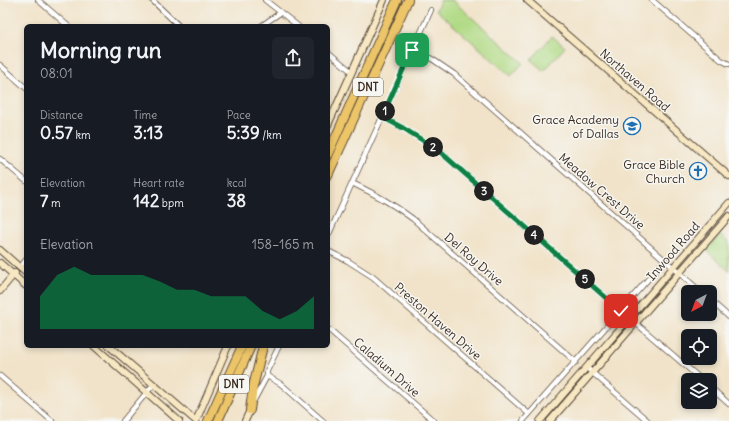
<!DOCTYPE html>
<meta charset="utf-8">
<style>
body{margin:0;font-family:Delius,sans-serif;background:#20242c;color:#f1f3f6;height:100vh;display:flex;flex-direction:column;font-size:15px;white-space:nowrap}
*{box-sizing:border-box;margin:0}
p{font-size:13px;color:#9ea1a6}
.icon{flex:none;width:22px;height:22px;fill:none;stroke:currentColor;stroke-width:2;stroke-linecap:round;stroke-linejoin:round}
.map{position:relative;flex:1;overflow:hidden}
.sheet{position:absolute;left:24px;top:24px;width:306px;height:324px;display:flex;flex-direction:column;background:#171b24;border-radius:6px;box-shadow:0 2px 6px #0003}
.sheet>*{flex:none}
.needle{width:26px;rotate:221deg}
.buttons{position:absolute;left:681px;top:285px;display:grid;gap:8px}
.buttons a{display:grid;place-items:center;width:36px;height:36px;border-radius:6px;background:#171b24;box-shadow:0 2px 6px #0003;font-size:20px}
.pin{position:absolute;display:grid;place-items:center;width:34px;height:34px;color:#fff;margin:-17px;border-radius:8px;box-shadow:0 2px 6px #0006}
.km{position:absolute;width:20px;height:20px;margin:-10px;border-radius:50%;background:#222;color:#fff;font-size:11px;line-height:20px;text-align:center}
.round{display:grid;place-items:center;flex:none;width:42px;height:42px;border-radius:6px;background:#20242c}
.headline{display:flex;align-items:center;justify-content:space-between;height:68px;padding:0 16px}
h1{font-size:22px;font-weight:700;line-height:30px}
.stats{display:grid;grid-template-columns:repeat(3,1fr);gap:6px;height:68px;padding:4px 16px}
.stats div{display:grid;align-content:center}
.stats b{font-size:17px;font-weight:700}
.stats small{font-size:11px;font-weight:400}
.stats p{font-size:11px}
.chart{height:112px;padding:8px 16px}
.chart p{display:flex;justify-content:space-between}
.chart svg{width:100%;height:72px;margin-top:4px;fill:#0b8043;opacity:.7}
.map>svg:first-child{display:block}
</style>
<div class="map">
<svg width="729" height="421" viewBox="0 0 729 421">
<rect width="100%" height="100%" fill="#f6f6f2"/>
<filter id="ink" filterUnits="userSpaceOnUse"><feTurbulence type="fractalNoise" baseFrequency=".025" numOctaves="2"/><feDisplacementMap in="SourceGraphic" scale="8" xChannelSelector="R" yChannelSelector="G"/><feConvolveMatrix kernelMatrix="1 2 1 2 8 2 1 2 1" color-interpolation-filters="sRGB"/></filter>
<filter id="wash" filterUnits="userSpaceOnUse"><feTurbulence type="fractalNoise" baseFrequency=".012" numOctaves="4" result="noise"/><feDisplacementMap in="SourceGraphic" scale="16" xChannelSelector="R" yChannelSelector="G"/><feGaussianBlur stdDeviation="0.9" result="paint"/><feColorMatrix in="noise" values="0 0 0 0 0 0 0 0 0 0 0 0 0 0 0 0 0 1.4 0 .05"/><feComposite in="paint" operator="in"/></filter>
<g filter="url(#wash)">
<rect width="100%" height="100%" fill="#f1e3c9"/>
<!-- green -->
<path fill="#b1da85" stroke="#768252" d="M 441,0 L 452,0 L 523,63 L 511,76 L 436,10 Z
M 552,36 L 565,47 L 544,71 L 531,60 Z
M 720,235 L 729,243 L 729,271 L 706,250 Z"/>
</g>
<g filter="url(#ink)">
<g fill="none" stroke-linecap="round" stroke-linejoin="round">
<defs>
<path id="street" d="M 38,0 L 68,26
M 152,0 L 179,26
M 265,0 L 298,26
M 652,0 L 721,60 L 729,64
M 261,26 L 280,13
M 412,50 L 432,59 L 454,74 L 701,292
M 328,52 L 352,72
M 0,65 L 26,88
M 382,117 L 403,128 L 438,150 L 621,311
M 0,159 L 26,181
M 352,183 C 375,194 392,203 413,219 L 576,362
M 328,236 L 431,10
M 328,251 L 348,261 L 373,277 L 529,414
M 20,267 L 26,260
M 710,300 L 729,317
M 630,318 L 702,380
M 328,329 L 434,421
M 587,368 L 648,421
M 0,376 L 52,421
M 267,376 L 281,384 L 323,421
M 710,387 L 729,404
M 253,402 L 267,376 L 267,371 L 279,346
M 123,421 L 153,385
M 523,421 L 665,260"/>
<path id="secondary" d="M 527,0 L 729,176
M 328,125 L 384,0
M 0,250 L 26,273
M 0,263 L 26,286
M 0,291 L 15,273
M 94,346 L 179,421
M 109,346 L 196,421
M 196,421 L 228,346
M 245,421 L 250,410
M 540,421 L 729,203
M 550,421 L 729,216"/>
<path id="highway" d="M 328,154 L 397,0
M 328,175 L 408,0
M 250,410 L 253,387 L 263,346
M 208,421 L 242,346
M 218,421 L 251,346"/>
</defs>
<!-- street casing -->
<use href="#street" stroke="#564638" stroke-width="6"/>
<!-- secondary casing -->
<use href="#secondary" stroke="#564638" stroke-width="8"/>
<!-- highway casing -->
<use href="#highway" stroke="#564638" stroke-width="10"/>
<!-- street -->
<use href="#street" stroke="#fff" stroke-width="4.5"/>
<!-- secondary -->
<use href="#secondary" stroke="#f7e8c3" stroke-width="6"/>
<!-- highway -->
<use href="#highway" stroke="#ecc569" stroke-width="8"/>
</g>
</g>
<g fill="none" stroke-linecap="round" stroke-linejoin="round" filter="url(#ink)">
<defs>
<path id="route" d="M 412,50 L 382,117 L 403,128 L 438,150 L 621,311"/>
</defs>
<!-- route casing -->
<use href="#route" stroke="#fff" stroke-width="8"/>
<!-- route -->
<use href="#route" stroke="#0b8043" stroke-width="5"/>
</g>
<!-- icons -->
<defs>
<symbol id="school-ring" viewBox="-11 -11 22 22"><circle r="9.5" fill="#f6f6f2" stroke="#1f6fb2" stroke-width="1.5"/><path d="M0-5L7-2L0 1L-7-2ZM-4 1L0 2.5L4 1V4Q0 6-4 4Z" fill="#1f6fb2"/></symbol>
<symbol id="church-ring" viewBox="-11 -11 22 22"><circle r="9.5" fill="#f6f6f2" stroke="#1f6fb2" stroke-width="1.5"/><path d="M-1.2-6h2.4v3.5h3.3v2.4h-3.3V6h-2.4V-.1h-3.3v-2.4h3.3Z" fill="#1f6fb2"/></symbol>
</defs>
<g fill-rule="evenodd">
<use href="#school-ring" x="622" y="116" width="20" height="20"/>
<use href="#church-ring" x="688" y="161" width="20" height="20"/>
</g>
<g text-anchor="middle" dominant-baseline="central" stroke-width="3" stroke-linejoin="round" paint-order="stroke">
<!-- shield labels -->
<g fill="#f6f6f2" stroke="#73675e" stroke-width="1">
<rect x="353" y="78" width="30" height="18" rx="3"/>
<rect x="219" y="375" width="30" height="18" rx="3"/>
</g>
<g font-size="11" font-weight="bold" fill="#3b2a1e">
<text x="368" y="87">DNT</text>
<text x="234" y="384">DNT</text>
</g>
<!-- street labels -->
<g font-size="12" fill="#3b2a1e" stroke="#f6f6f2">
<text transform="translate(635 80) rotate(41)">Northaven Road</text>
<text transform="translate(602 191) rotate(41)">Meadow Crest Drive</text>
<text transform="translate(673 251) rotate(-49)">Inwood Road</text>
<text transform="translate(474 259) rotate(41)">Del Roy Drive</text>
<text transform="translate(438 321) rotate(41)">Preston Haven Drive</text>
<text transform="translate(387 367) rotate(41)">Caladium Drive</text>
</g>
<!-- poi labels -->
<g font-size="12" fill="#3b2a1e" stroke="#f6f6f2" text-anchor="end">
<text x="619" y="119">Grace Academy<tspan x="619" dy="14">of Dallas</tspan></text>
<text x="685" y="164">Grace Bible<tspan x="685" dy="14">Church</tspan></text>
</g>
</g>
</svg>
<div class="buttons">
<a><svg class="needle" viewBox="-14 -14 28 28"><path d="M0-13l5 13h-10z" fill="#e53935"/><path d="M0 13l5-13h-10z" fill="#9ea1a6"/></svg></a>
<a><svg class="icon" aria-label="locate" viewBox="0 0 24 24"><circle cx="12" cy="12" r="6"/><path d="M12 2v4M12 18v4M2 12h4M18 12h4"/></svg></a>
<a><svg class="icon" aria-label="layers" viewBox="0 0 24 24"><path d="M12 4l9 5-9 5-9-5zM3 14l9 5 9-5"/></svg></a>
</div>
<div class="pin" style="left:412px;top:50px;background:#1e9e55"><svg class="icon" aria-label="arrive" viewBox="0 0 24 24"><path d="M6 21V4h12l-3 4 3 4H6"/></svg></div>
<div class="pin" style="left:621px;top:311px;background:#d93025"><svg class="icon" aria-label="check" viewBox="0 0 24 24"><path d="M5 12l5 5 9-10"/></svg></div>
<b class="km" style="left:385px;top:111px">1</b>
<b class="km" style="left:433px;top:147px">2</b>
<b class="km" style="left:484px;top:191px">3</b>
<b class="km" style="left:534px;top:235px">4</b>
<b class="km" style="left:585px;top:279px">5</b>
<section class="sheet">
<div class="headline"><div><h1>Morning run</h1><p>08:01</p></div><a class="round"><svg class="icon" aria-label="share" viewBox="0 0 24 24"><path d="M12 15V3M7 8l5-5 5 5M5 13v7h14v-7"/></svg></a></div>
<div class="stats">
<div><p>Distance</p><b>0.57<small> km</small></b></div>
<div><p>Time</p><b>3:13</b></div>
<div><p>Pace</p><b>5:39<small> /km</small></b></div>
</div>
<div class="stats">
<div><p>Elevation</p><b>7<small> m</small></b></div>
<div><p>Heart rate</p><b>142<small> bpm</small></b></div>
<div><p>kcal</p><b>38</b></div>
</div>
<div class="chart"><p><span>Elevation</span>158–165 m</p>
<svg viewBox="0 0 160 44" preserveAspectRatio="none"><path d="M0 44V24L10 11L20 6L30 11L40 11L50 11L60 11L70 15L80 20L90 20L100 24L110 24L120 24L130 33L140 38L150 33L160 24V44z"/></svg>
</div>
</section>
</div>
